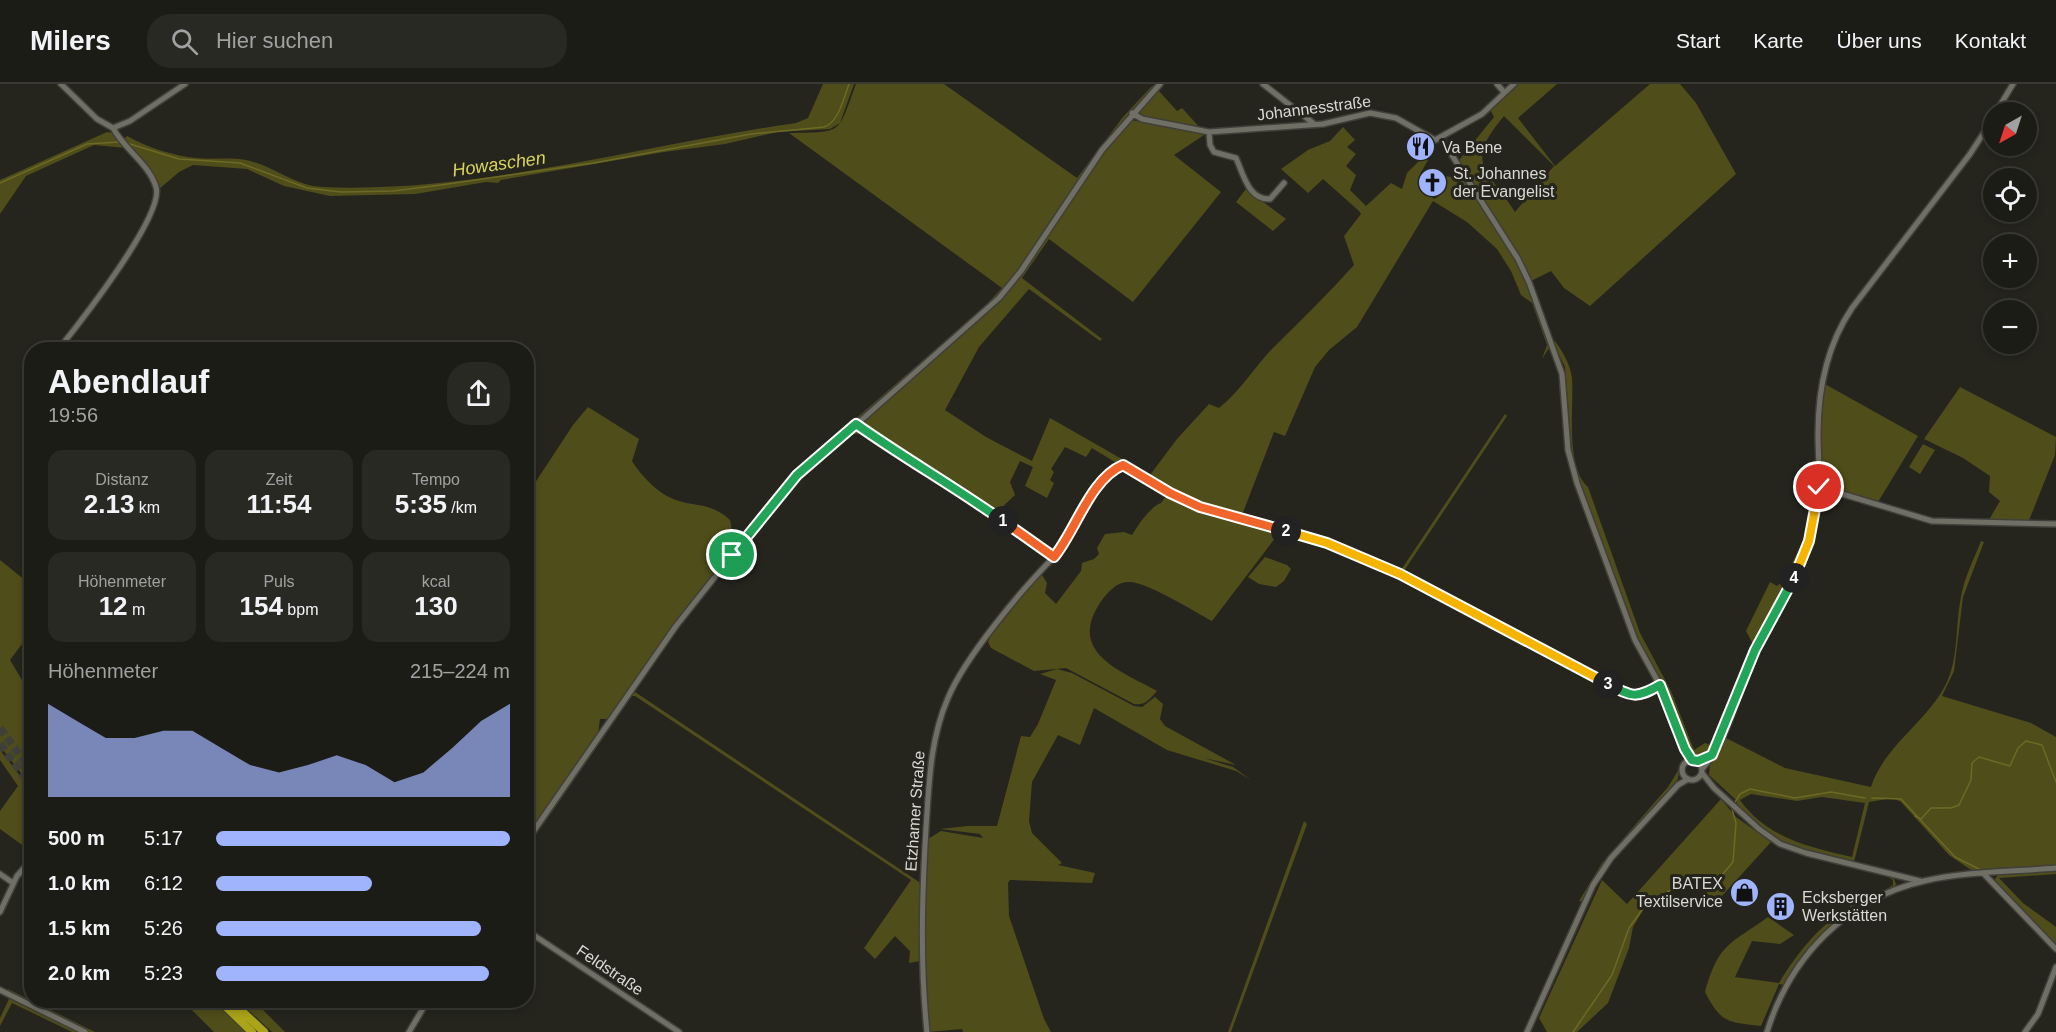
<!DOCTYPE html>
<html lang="de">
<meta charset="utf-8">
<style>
body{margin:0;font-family:Arial,sans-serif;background:#292923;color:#f1f3f6;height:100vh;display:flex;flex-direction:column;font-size:22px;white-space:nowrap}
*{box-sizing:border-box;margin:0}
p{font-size:20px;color:#a0a1a1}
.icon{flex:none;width:33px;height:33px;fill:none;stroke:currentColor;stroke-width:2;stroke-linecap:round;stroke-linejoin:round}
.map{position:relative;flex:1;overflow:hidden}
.sheet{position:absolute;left:24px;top:258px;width:510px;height:666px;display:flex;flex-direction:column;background:#1c1c16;border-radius:24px;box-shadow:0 3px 9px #0003,0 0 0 2px #3a3a35}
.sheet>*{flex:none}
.needle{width:39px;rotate:219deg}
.controls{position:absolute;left:1983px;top:18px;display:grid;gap:12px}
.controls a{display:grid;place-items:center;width:54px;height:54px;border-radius:50%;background:#1c1c16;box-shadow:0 3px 9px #0003,0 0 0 2px #3a3a35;font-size:30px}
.pin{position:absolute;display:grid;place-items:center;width:51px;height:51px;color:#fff;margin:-26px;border:3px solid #fff;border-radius:50%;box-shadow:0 2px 6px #0007}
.km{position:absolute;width:30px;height:30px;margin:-15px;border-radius:50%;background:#222;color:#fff;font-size:16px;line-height:30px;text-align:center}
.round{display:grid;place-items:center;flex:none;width:63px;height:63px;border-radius:24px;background:#292923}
.overview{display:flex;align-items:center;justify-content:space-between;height:102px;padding:0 24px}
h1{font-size:33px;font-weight:800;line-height:45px}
.figures{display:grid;grid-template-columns:repeat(3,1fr);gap:9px;height:102px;padding:6px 24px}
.figures div{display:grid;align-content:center;border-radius:15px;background:#292923;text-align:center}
.figures b{font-size:26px;font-weight:800}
.figures small{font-size:16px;font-weight:400}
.figures p{font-size:16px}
.chart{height:168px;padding:12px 24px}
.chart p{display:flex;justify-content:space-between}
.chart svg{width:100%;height:108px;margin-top:6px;fill:#a0b3fd;opacity:.7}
ul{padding:0 24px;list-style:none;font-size:20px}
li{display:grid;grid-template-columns:96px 72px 1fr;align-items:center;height:45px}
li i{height:15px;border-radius:8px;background:#a0b3fd}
header{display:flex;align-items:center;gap:36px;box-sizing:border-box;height:84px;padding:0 30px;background:#1c1c16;border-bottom:2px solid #3a3a35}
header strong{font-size:28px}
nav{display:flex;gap:33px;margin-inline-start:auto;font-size:21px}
.search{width:420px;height:54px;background:#292923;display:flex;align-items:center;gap:15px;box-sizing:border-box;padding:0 21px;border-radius:24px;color:#a0a1a1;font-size:22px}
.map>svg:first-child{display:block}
</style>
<header>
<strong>Milers</strong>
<div class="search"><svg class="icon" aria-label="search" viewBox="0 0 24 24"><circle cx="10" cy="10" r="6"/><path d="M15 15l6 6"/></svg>Hier suchen</div>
<nav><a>Start</a><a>Karte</a><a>Über uns</a><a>Kontakt</a></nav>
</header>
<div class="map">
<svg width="2056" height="948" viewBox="0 0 2056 948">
<rect width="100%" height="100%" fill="#25251e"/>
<!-- green -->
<path fill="#4f4d1a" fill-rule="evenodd" d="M 823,0 L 854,0 L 840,39 L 830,45 L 777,48 L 725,60 L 664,68 L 501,96 L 498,99 L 486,98 L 415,110 L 330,112 L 284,102 L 247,85 L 193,81 L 179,88 L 158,106 L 123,56 L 127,52 C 146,63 174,72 196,74 C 212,76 229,73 246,76 C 272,81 295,102 322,103 C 479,110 640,61 796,39 L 808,34 Z
M 856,0 L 944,0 L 1077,94 L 1123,33 L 1151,3 L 1157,0 L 1112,50 L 1079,95 L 1131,36 L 1203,49 L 1204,51 L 1174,71 L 1221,108 L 1133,218 L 1049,155 L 1022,194 L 1102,255 L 1100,257 L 1029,205 L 979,263 L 945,326 L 986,353 L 1032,377 L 1050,334 L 1150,391 L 1177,355 L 1209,320 L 1219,324 C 1240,307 1253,285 1272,265 C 1300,237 1328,210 1354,181 L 1344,152 L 1361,130 L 1359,127 L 1323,95 L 1308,109 L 1281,85 L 1308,66 L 1330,57 L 1343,43 L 1355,56 L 1347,63 L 1356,70 L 1346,82 L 1356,91 L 1350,106 L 1366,122 L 1391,99 L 1402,105 L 1407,89 L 1424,72 L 1428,76 L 1420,90 L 1420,101 L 1434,115 L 1438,113 L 1445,96 L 1441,92 L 1454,93 L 1456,80 L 1494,33 L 1490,25 L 1517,0 L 1557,0 L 1518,34 L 1555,82 L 1650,0 L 1680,0 L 1696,19 L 1736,90 L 1590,222 L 1564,204 L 1551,187 L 1531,197 L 1549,264 L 1542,275 L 1547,261 L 1532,219 L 1521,211 L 1511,187 L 1497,165 L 1467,138 L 1433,117 L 1357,243 L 1329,266 L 1315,283 L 1285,352 L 1274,348 L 1242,431 L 1237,433 L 1191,418 L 1132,383 L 1118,380 L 1092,364 L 1086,373 L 1065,363 L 1051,385 L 1054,388 L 1050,396 L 1054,399 L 1047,414 L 1025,402 L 1033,383 L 1020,377 L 1010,398 L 1015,411 L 996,429 L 867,349 L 853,350 L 842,355 L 841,350 L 853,337 L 981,226 L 1002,204 L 789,49 C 844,48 837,51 856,0 ZM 1504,32 L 1554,82 L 1515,128 C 1486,83 1464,80 1504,32 Z
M 1158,6 L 1177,27 L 1182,24 L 1202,46 L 1143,34 L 1139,26 Z
M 107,48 L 114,49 L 126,64 L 94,61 L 26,92 L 0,130 L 0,96 Z
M 1246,105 L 1286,135 L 1273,147 L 1236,118 Z
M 1555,257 C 1563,268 1570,280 1572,294 C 1574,322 1565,383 1588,403 L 1640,549 L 1671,607 L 1694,666 L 1705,659 L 1713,662 L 1754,562 L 1746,547 L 1770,498 L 1777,502 L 1783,497 L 1810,444 L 1806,461 L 1745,585 L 1715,663 L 1706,673 L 1698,674 L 1690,667 L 1638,556 L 1579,399 L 1572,370 L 1565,283 L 1553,258 Z
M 1823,299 L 1918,352 L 1878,418 L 1825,402 L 1820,397 Z
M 1960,303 L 2056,353 L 2055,371 L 2028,439 L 1987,439 L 2000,417 L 1989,408 L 1990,392 L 1963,374 L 1924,355 Z
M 588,323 L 639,355 L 632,377 C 639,389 656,407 669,413 C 690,424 709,416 730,436 L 732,446 L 724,478 L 671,545 L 609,635 L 600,635 L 598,650 L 527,753 L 527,411 L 573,341 Z
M 1505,330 L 1507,332 L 1402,490 L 1399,489 Z
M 1923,360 L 1935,366 L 1920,390 L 1909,383 Z
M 1168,409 L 1225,433 L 1279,449 L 1212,537 C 1195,528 1146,497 1128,498 C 1116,498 1106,510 1100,519 C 1067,569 1121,587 1157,607 C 1150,615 1145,622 1134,620 L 1066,584 L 1034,587 L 991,564 L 988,558 L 990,553 L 1041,489 L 1047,499 L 1045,509 L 1056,520 L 1081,487 L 1082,479 L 1094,475 L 1099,470 L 1097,464 L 1105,450 L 1124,448 L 1132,451 C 1138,441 1151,422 1161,419 Z
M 1981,457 L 1984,458 L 1963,513 L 1954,587 L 1942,612 L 2031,639 L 2056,653 L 2056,783 L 1974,788 L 1949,771 L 1901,718 L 1893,714 L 1869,718 L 1854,778 L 1810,768 L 1777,756 L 1736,721 L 1737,717 L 1709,691 L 1710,679 L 1724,653 L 1785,684 L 1871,703 C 1884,662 1927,638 1946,600 C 1959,574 1955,542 1961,513 C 1964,494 1974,475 1981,457 ZM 1751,710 L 1797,717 L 1822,713 L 1865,719 L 1852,773 C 1809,763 1767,754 1740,716 Z
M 1265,473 L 1287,481 L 1291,485 L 1284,497 L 1276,503 L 1259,500 L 1248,493 Z
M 0,476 L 31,501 L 31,548 L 10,576 L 31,611 L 31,702 L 0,662 Z
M 1057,585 L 1072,589 L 1134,622 L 1142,623 L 1155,613 L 1163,620 L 1160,635 L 1165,642 L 1236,681 L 1204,674 L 1233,683 L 1251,696 L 1236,687 L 1167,666 L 1094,624 L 1080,661 L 1058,651 L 1032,698 L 1029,737 L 1032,749 L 1062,779 L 1058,781 L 1095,789 L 1092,799 L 1010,796 L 1008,799 L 1009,832 L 1044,935 L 1051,948 L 963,948 L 962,945 L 928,948 L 923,858 L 928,755 L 941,747 L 983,754 L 980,750 L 940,745 L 968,742 L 997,742 L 1021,652 L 1030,653 L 1038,640 L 1056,596 L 1040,590 Z
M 635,608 L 919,798 L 921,804 L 920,877 L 909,879 L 910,867 L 895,852 L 875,875 L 864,864 L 911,796 L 635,612 L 632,612 L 527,764 L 630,611 Z
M 0,666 L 31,706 L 31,761 L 25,763 L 0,745 L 0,727 L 18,702 L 0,676 Z
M 1679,685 L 1678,695 L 1672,703 L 1606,777 L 1583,817 L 1579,817 L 1602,779 L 1668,703 Z
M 1721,715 L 1736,733 L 1771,758 L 1721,813 L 1713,815 L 1703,806 L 1704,801 L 1685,802 L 1668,808 L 1660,818 L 1645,823 L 1633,843 L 1629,864 L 1608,919 L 1577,948 L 1547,948 L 1539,934 L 1602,796 L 1627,820 Z
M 1304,737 L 1307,740 L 1231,948 L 1228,948 Z
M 1837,779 L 1893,793 L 1896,800 L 1894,804 C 1839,835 1820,848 1784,901 L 1779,900 L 1761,942 C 1727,938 1721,939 1705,908 C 1719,859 1729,861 1768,833 L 1794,851 L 1780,860 L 1752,857 L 1735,893 L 1779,899 C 1799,866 1822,838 1856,819 C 1867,812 1883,809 1893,801 L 1893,796 L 1888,793 Z
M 2056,786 L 2056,790 L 1999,794 L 2023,819 L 2056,843 L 2056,862 L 1994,797 L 1998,791 Z
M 8,905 L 95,948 L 72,948 L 12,919 L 0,942 L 0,934 L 9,915 L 6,913 Z
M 183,917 L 213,917 L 246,948 L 214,948 Z
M 239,917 L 254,917 L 285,948 L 272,948 Z"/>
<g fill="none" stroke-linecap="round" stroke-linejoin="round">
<!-- stream -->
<path stroke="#6d6a26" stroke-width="1.5" d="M 130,60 L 179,75 L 240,79 L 307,104 L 341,108 L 393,107 L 441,101 L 594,79 L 751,50 L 824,43 C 839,38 844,13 849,0
M 0,99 L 87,60 L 119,58
M 1872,714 L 1901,715 L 1955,773 L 1979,785
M 1734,720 L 1740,710 L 1750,705 L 1795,714 L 1831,708 L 1865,714
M 1915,732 L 1921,735 L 1931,724 L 1951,724 L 1959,721 L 1971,696 L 1972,679 L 1979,673 L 2010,682 L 2018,664 L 2026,657 L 2042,661 L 2056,698
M 1573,948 L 1612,891 L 1629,844 L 1644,823 L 1677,802 L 1717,797 L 1733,778 L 1736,739 L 1732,725"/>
<!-- highway-tunnel -->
<path stroke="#404039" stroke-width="8" stroke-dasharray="8 4" stroke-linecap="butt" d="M 0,644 L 32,688
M 0,660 L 32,703"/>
<defs>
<path id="minor" d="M 61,0 L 97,35 L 113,44 L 130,37 L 185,0
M 1263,0 L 1313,39
M 1497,0 L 1504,8
M 1996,28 L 2013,0
M 1132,29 L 1142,35 L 1209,48 L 1323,40 L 1370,29 L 1396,34 L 1435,56 L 1482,30 L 1514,0
M 1209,48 L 1210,61 L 1214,68 L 1236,74 C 1243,89 1248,116 1270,115 L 1284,99
M 1441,54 L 1518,175 L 1529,198 L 1562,290 L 1568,366 L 1577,399 L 1635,556 L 1667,614 L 1685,665 L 1692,676
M 58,266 C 78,241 165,131 156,103 C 149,80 124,65 113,44
M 856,340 C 921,386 991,424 1054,473 C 1076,447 1090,395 1123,381 L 1170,409 L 1200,423 L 1327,459 L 1361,472 L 1626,609 L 1641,611 L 1660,601
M 1819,403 L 1932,437 L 2056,440
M1682 686a10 10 0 1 1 20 0a10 10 0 1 1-20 0Z
M 1702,685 C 1729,655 1738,606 1754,569 C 1776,517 1806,479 1817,423 C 1821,399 1818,374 1818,350 C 1818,305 1827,261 1852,224 L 1970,70 L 1994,33
M 1702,689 L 1714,704 L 1759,745 L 1780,760 L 1806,769 L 1920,797
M 526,758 L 676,542 L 787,402 L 999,214 L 1021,187 L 1102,66 L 1160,0
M 0,790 L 13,799
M 1984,790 L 2056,865
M 0,828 L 17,792 L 32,775
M 526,846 L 679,948
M 0,906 L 85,948
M 409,948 L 428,916
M 927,948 C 920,880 922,812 926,744 C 929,700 930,655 948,614 C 965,573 1022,505 1054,473
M 1527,948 L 1593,801 L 1611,774 L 1678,701 L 1688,695
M 1767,948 C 1790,873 1846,815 1924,797 C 1966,787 2013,788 2056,784
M 2025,948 L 2038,930 L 2056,883"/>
<path id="highway" d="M 219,916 L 252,948
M 230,916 L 264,948"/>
</defs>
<!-- minor casing -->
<use href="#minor" stroke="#403f39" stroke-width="8"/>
<!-- highway casing -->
<use href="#highway" stroke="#403f39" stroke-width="10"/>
<!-- minor -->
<use href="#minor" stroke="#6f6f66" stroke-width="5"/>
<!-- highway -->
<use href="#highway" stroke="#a9a418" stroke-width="8"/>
</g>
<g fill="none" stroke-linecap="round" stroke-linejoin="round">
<defs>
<path id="split-1" d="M 732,471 L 797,391 L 856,340 C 904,374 955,403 1003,437"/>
<path id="split-2" d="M 1003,437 L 1054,473 C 1076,446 1090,395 1123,381 L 1170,409 L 1200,423 L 1286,447"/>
<path id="split-3" d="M 1286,447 L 1327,459 L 1400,490 L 1608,600"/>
<path id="split-4" d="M 1608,600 C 1632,613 1636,615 1660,601 L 1685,665 L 1692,676 L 1698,677 L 1712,671 L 1755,566 L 1794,494"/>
<path id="split-5" d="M 1794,494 L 1809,457 L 1819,403"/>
</defs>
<!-- split-1 casing -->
<use href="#split-1" stroke="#fff" stroke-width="12"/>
<!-- split-2 casing -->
<use href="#split-2" stroke="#fff" stroke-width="12"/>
<!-- split-3 casing -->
<use href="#split-3" stroke="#fff" stroke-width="12"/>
<!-- split-4 casing -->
<use href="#split-4" stroke="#fff" stroke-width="12"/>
<!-- split-5 casing -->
<use href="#split-5" stroke="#fff" stroke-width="12"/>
<!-- split-1 -->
<use href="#split-1" stroke="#22a559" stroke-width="8"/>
<!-- split-2 -->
<use href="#split-2" stroke="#f0652b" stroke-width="8"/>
<!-- split-3 -->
<use href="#split-3" stroke="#f5b400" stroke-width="8"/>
<!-- split-4 -->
<use href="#split-4" stroke="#22a559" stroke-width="8"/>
<!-- split-5 -->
<use href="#split-5" stroke="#f5b400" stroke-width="8"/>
</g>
<!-- icons -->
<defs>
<symbol id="restaurant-disc" viewBox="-11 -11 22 22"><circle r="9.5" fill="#a0b3fd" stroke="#25251e"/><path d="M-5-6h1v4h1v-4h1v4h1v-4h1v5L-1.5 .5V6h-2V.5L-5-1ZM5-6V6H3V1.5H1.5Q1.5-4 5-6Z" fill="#111"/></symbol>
<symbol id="church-disc" viewBox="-11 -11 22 22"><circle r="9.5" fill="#a0b3fd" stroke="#25251e"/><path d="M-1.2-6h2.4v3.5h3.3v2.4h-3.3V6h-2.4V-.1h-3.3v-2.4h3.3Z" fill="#111"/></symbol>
<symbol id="shop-disc" viewBox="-11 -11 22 22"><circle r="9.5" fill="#a0b3fd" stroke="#25251e"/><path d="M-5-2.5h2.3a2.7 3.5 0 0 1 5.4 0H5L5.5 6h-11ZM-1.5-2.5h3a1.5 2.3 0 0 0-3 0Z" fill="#111"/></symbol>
<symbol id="building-disc" viewBox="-11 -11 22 22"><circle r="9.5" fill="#a0b3fd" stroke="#25251e"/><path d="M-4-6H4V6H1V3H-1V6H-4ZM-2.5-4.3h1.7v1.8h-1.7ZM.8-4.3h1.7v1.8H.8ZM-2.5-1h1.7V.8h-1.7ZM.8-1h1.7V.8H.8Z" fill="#111"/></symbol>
</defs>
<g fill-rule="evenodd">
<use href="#restaurant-disc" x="1404" y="46" width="33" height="33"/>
<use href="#church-disc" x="1416" y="82" width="33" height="33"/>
<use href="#shop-disc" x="1728" y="792" width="33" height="33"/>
<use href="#building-disc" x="1764" y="806" width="33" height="33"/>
</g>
<g text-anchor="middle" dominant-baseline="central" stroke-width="6" stroke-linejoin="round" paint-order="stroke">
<!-- street labels -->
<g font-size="16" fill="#dadad5" stroke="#25251e">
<text transform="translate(1314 24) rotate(-7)">Johannesstraße</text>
<text transform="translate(915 727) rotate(-86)">Etzhamer Straße</text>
<text transform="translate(610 886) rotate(34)">Feldstraße</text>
</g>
<!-- poi labels -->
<g font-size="16" fill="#dadad5" stroke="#25251e" text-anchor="start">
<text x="1442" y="63">Va Bene</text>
<text x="1453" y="89">St. Johannes<tspan x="1453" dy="18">der Evangelist</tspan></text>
<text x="1723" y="799" text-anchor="end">BATEX<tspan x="1723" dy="18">Textilservice</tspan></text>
<text x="1802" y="813">Ecksberger<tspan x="1802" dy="18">Werkstätten</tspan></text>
</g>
<!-- water labels -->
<g font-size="18" font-style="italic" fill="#d8d45c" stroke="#25251e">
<text transform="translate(499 80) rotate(-8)">Howaschen</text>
</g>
</g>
</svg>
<div class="controls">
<a><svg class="needle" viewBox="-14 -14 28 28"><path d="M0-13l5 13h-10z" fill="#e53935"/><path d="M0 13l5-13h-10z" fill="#a0a1a1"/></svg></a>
<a><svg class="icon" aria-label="locate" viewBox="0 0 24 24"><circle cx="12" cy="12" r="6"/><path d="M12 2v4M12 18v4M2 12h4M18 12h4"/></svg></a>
<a>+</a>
<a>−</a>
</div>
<div class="pin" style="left:732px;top:471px;background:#1e9e55"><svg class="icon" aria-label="arrive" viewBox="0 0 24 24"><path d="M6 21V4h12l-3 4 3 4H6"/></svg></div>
<div class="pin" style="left:1819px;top:403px;background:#d93025"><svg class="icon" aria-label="check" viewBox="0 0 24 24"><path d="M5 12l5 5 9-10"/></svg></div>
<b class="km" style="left:1003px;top:437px">1</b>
<b class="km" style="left:1286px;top:447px">2</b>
<b class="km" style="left:1608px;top:600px">3</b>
<b class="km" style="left:1794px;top:494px">4</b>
<section class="sheet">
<div class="overview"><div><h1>Abendlauf</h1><p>19:56</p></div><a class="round"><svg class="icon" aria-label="share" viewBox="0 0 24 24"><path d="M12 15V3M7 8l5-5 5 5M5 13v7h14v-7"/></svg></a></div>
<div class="figures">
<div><p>Distanz</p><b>2.13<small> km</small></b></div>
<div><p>Zeit</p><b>11:54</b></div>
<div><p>Tempo</p><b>5:35<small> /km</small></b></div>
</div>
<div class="figures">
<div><p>Höhenmeter</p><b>12<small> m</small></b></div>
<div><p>Puls</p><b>154<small> bpm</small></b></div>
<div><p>kcal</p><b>130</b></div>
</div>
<div class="chart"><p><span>Höhenmeter</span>215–224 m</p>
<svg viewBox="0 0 160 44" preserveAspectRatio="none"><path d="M0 44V6L10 13L20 20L30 20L40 17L50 17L60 24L70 31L80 34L90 31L100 27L110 31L120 38L130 34L140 24L150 13L160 6V44z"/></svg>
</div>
<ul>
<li><b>500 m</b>5:17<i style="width:100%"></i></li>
<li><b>1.0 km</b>6:12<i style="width:53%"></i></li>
<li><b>1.5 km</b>5:26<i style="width:90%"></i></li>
<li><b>2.0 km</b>5:23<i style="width:93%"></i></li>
</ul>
</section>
</div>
